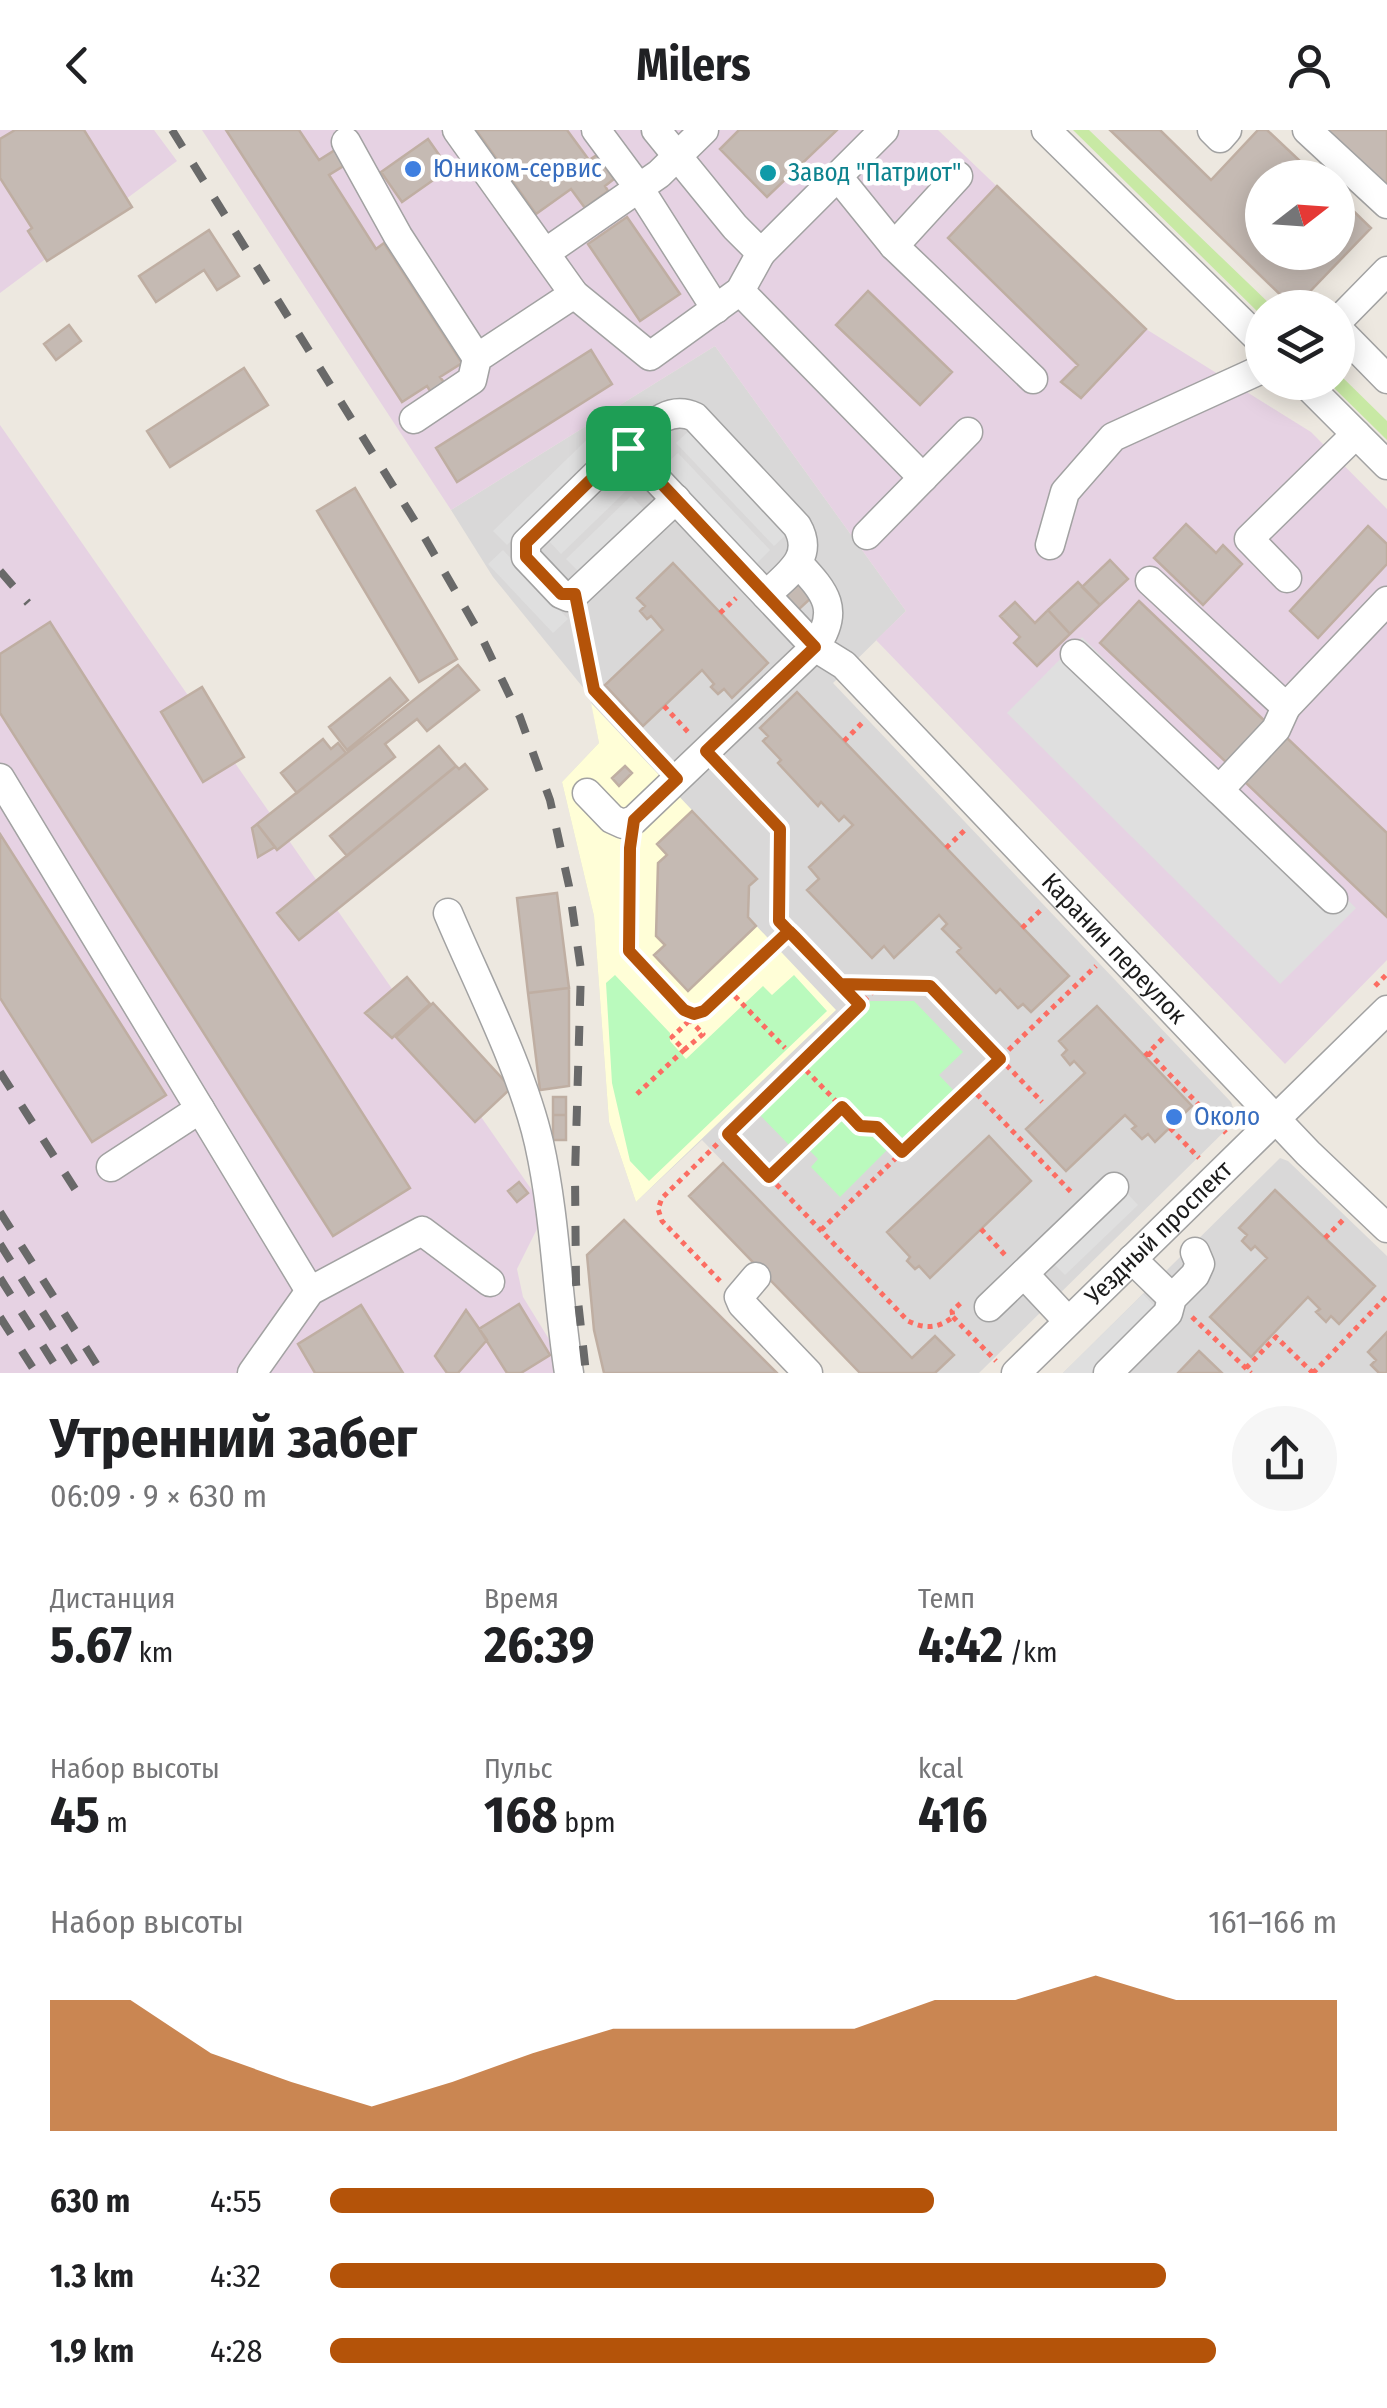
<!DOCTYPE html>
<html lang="ru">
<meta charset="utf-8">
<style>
body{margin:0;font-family:"Fira Sans Condensed",sans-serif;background:#f6f6f6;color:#202124;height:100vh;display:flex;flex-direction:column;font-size:38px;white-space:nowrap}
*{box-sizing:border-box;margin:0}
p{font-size:32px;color:#757577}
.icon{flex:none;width:55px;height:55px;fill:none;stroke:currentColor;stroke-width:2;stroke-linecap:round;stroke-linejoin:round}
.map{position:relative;height:1243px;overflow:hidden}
.sheet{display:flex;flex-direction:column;background:#fff;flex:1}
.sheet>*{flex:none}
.needle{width:65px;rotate:73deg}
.fabs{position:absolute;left:1245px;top:30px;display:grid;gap:20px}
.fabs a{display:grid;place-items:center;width:110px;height:110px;border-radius:50%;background:#fff;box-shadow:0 5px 25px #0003;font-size:50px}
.pin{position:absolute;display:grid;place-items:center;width:85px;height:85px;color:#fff;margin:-42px;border-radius:20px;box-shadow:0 5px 15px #0006}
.round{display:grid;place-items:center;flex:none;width:105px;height:105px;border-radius:52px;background:#f6f6f6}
.summary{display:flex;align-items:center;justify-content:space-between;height:170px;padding:0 50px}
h1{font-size:55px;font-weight:700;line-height:75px}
.stats{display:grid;grid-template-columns:repeat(3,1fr);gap:15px;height:170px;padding:10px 50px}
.stats div{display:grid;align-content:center}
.stats b{font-size:50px;font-weight:700}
.stats small{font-size:28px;font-weight:400}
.stats p{font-size:28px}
.chart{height:280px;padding:20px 50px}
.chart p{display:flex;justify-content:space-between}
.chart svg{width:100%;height:180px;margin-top:10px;fill:#b45309;opacity:.7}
ul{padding:0 50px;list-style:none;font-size:32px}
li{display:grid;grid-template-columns:160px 120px 1fr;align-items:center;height:75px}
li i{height:25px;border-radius:12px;background:#b45309}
header{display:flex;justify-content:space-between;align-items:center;height:130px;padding:0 50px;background:#fff;font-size:45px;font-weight:700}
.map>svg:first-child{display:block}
</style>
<header><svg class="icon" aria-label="back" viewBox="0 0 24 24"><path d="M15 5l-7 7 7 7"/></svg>Milers<svg class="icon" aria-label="person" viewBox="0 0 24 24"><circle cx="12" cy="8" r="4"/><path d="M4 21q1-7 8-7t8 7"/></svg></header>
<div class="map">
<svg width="1387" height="1243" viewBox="0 0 1387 1243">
<rect width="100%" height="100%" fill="#ede8e0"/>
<!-- residential -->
<path fill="#d9d8d8" d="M 715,216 L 906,481 L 833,553 L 1231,972 L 1237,989 L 979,1243 L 935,1243 L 954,1225 L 935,1206 L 912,1228 L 702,1010 L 636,1072 L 609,992 L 594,786 L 562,652 L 599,613 L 590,566 L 493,447 L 451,380 Z
M 1280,1028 L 1288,1031 L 1387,1126 L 1387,1243 L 1063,1243 Z"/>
<!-- industrial -->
<path fill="#e6d2e3" d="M 0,0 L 154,0 L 177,31 L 0,163 Z
M 202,0 L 938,0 L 1146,199 L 1311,302 L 1387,379 L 1387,830 L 1285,934 L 876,510 L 906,481 L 715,216 L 451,380 Z
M 0,295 L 543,1076 L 544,1085 L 517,1139 L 523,1167 L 555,1219 L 558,1243 L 0,1243 Z"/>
<!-- education -->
<path fill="#fffed7" d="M 591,573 L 757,749 L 749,756 L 748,787 L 836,880 L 636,1072 L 609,992 L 594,786 L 562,652 L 599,613 Z"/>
<!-- grass -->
<path fill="#c8e9a4" d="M 1073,0 L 1089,0 L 1273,177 L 1262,178 L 1262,186 Z
M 1338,243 L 1387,291 L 1387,310 L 1329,253 L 1338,252 Z"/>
<!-- park -->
<path fill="#bafabd" d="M 615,845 L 670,903 L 670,911 L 686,929 L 763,856 L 772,865 L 794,845 L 827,881 L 649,1051 L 630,1031 L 612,953 L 606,853 Z
M 870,871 L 914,871 L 963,922 L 939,945 L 956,963 L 896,1022 L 890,1017 L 840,1067 L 811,1037 L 818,1029 L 800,1011 L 792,1018 L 756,981 Z"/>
<!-- parking -->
<path fill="#dfdfdf" d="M 605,292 L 619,307 L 507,415 L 493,401 Z
M 692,298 L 789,402 L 774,416 L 676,313 Z
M 678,323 L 770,420 L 756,434 L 664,336 Z
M 612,346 L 626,361 L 561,424 L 547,409 Z
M 631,366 L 646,381 L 581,444 L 566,429 Z
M 503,420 L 568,489 L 553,503 L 488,434 Z
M 1082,507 L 1356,778 L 1280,854 L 1007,583 Z
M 1125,1061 L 1138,1075 L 1065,1145 L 1051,1131 Z
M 1143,1164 L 1156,1178 L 1091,1243 L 1063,1243 Z"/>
<!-- building -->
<path fill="#c5bab3" stroke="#bfaea2" stroke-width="2.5" d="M 15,0 L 84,0 L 132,77 L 47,131 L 28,101 L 32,98 L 0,48 L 0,9 Z
M 226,0 L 299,0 L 319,30 L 335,20 L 345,35 L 329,45 L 376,119 L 384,113 L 462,233 L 440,247 L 446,255 L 432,264 L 427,256 L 402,272 Z
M 476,0 L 567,0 L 589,30 L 597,25 L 614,49 L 605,56 L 608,61 L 585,78 L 571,59 L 536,84 Z
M 739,0 L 837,0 L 767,67 L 720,19 Z
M 1110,0 L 1160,0 L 1211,50 L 1258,0 L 1267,0 L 1318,48 L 1262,48 L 1262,122 L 1338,122 L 1338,66 L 1371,98 L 1294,178 Z
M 1327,0 L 1387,0 L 1387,60 Z
M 428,9 L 449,39 L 402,72 L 381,42 Z
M 997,56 L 1146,199 L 1081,268 L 1061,252 L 1078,235 L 948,108 Z
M 627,87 L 680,164 L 640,191 L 588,114 Z
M 209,100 L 239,146 L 217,160 L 204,140 L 156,172 L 139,146 Z
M 868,161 L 952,242 L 920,275 L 836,195 Z
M 69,195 L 81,211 L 56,230 L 44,214 Z
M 591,220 L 612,254 L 457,352 L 436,318 Z
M 244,238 L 268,275 L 170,337 L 147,301 Z
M 355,358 L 457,529 L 419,552 L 317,381 Z
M 1186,394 L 1216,423 L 1223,415 L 1242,434 L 1203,475 L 1154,428 Z
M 1368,396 L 1387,414 L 1387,434 L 1318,508 L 1290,481 Z
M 1110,430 L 1128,449 L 1100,475 L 1082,457 Z
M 673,433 L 768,533 L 732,568 L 724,559 L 718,564 L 711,557 L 714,554 L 702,540 L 643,596 L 605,555 L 663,500 L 651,486 L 647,489 L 640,481 L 645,476 L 637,468 Z
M 1078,452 L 1100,475 L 1070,504 L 1048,480 Z
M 799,454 L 811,468 L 797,481 L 785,465 Z
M 1139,471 L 1267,593 L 1228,634 L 1100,513 Z
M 1015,472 L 1035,493 L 1048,480 L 1070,504 L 1037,536 L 1014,513 L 1020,507 L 1000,486 Z
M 50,492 L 410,1058 L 333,1106 L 0,583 L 0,524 Z
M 458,535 L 479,560 L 427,601 L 417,589 L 385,614 L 395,627 L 277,720 L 257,694 Z
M 390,548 L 408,570 L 347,620 L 329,597 Z
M 202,557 L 244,627 L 203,652 L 161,582 Z
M 797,562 L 1069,846 L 1031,882 L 1023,874 L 1018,878 L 1000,859 L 996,863 L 957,822 L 961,818 L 942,799 L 947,794 L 939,785 L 894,828 L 884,816 L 872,828 L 807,760 L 819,749 L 809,737 L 853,695 L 844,686 L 839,691 L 821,672 L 818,676 L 778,633 L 781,630 L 763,611 L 768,606 L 760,598 Z
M 1287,608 L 1387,703 L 1387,787 L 1245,652 Z
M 323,609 L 331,619 L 338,613 L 346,623 L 297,663 L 281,643 Z
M 439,616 L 456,636 L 347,726 L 330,706 Z
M 465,634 L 487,659 L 299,810 L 277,783 L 456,636 L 459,639 Z
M 625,636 L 632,643 L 619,656 L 612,648 Z
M 692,681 L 757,749 L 749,756 L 748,787 L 756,796 L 688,861 L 654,825 L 665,815 L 656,806 L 658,733 L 667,725 L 657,714 Z
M 257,694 L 275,717 L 258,727 L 252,698 Z
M 0,704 L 166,965 L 92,1012 L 0,868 Z
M 557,763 L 569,858 L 528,863 L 517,768 Z
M 407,847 L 430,874 L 392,908 L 365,883 Z
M 569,858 L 569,956 L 540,960 L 528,863 Z
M 433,873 L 511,958 L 475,992 L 396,907 Z
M 1097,876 L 1192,976 L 1155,1012 L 1148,1004 L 1142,1009 L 1132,999 L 1136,996 L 1125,985 L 1066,1041 L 1026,999 L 1085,943 L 1074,931 L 1070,935 L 1062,925 L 1067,920 L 1059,911 Z
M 553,967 L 566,967 L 566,985 L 553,985 Z
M 553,985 L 566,985 L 566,1010 L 553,1010 Z
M 989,1006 L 1031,1051 L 930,1148 L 919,1136 L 915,1139 L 907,1131 L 910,1127 L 887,1102 Z
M 723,1033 L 912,1228 L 935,1206 L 954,1225 L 935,1243 L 860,1243 L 689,1066 Z
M 519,1052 L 528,1063 L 517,1072 L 508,1061 Z
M 1275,1060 L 1375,1156 L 1339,1194 L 1331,1186 L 1326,1192 L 1316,1182 L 1320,1179 L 1308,1167 L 1251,1227 L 1210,1187 L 1267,1128 L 1255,1116 L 1251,1120 L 1242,1111 L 1247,1105 L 1239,1098 Z
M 624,1090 L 777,1243 L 604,1243 L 594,1200 L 587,1125 Z
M 519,1174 L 550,1225 L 521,1243 L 507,1243 L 479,1199 Z
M 361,1175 L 403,1243 L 315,1243 L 298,1214 Z
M 466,1180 L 487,1210 L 458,1243 L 447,1243 L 435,1226 Z
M 1387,1202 L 1387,1243 L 1379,1243 L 1371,1235 L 1376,1230 L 1368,1222 Z
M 1199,1221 L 1222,1243 L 1178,1243 Z"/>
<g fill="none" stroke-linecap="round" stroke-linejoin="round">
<defs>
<g id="minor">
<path d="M 457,0 L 574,164 L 650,226 L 740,161 L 761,123"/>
<path d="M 596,0 L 639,58 L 716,179"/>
<path d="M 656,0 L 735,97 L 761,123 L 884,0"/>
<path d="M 1046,0 L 1262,212"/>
<path d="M 1212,0 L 1220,8 L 1227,0"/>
<path d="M 1307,0 L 1387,74"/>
<path d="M 346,12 L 398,106 L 477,228"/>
<path d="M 839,48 L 894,116 L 1033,249"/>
<path d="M 894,116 L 958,46"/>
<path d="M 545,123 L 659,44 L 704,0"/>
<path d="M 740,161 L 923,348"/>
<path d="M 1338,191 L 1387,141"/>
<path d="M 1338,199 L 1387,249"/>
<path d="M 1304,252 L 1387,335"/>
<path d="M 414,289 L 472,250 L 477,228 L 574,164"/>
<path id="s1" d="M 628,319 L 815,517 L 844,535 L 1308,1023 L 1387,1098"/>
<path d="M 676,369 L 575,464 L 568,467 L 561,464 L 526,427 L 526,413 L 613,328 C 639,312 661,271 695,287 L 797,396 C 815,427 788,444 766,465"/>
<path d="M 867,405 L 968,302"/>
<path d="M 1050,415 L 1065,362 L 1113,307 L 1262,239"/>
<path d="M 1287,448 L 1249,409 L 1356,304"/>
<path d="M 1150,451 L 1286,577 L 1387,471"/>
<path d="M 1075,524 L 1219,660 L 1276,599 L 1286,577"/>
<path d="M 0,648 L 310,1161"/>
<path d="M 1219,660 L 1333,769"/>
<path d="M 587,663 L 612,689 L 623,694 L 634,690 L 815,517 C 841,480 825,462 799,434"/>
<path d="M 448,783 C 478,854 522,939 539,1013 C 556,1089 557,1167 569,1243"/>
<path d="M 111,1037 L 200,979"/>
<path d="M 1132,1129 L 1172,1168"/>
<path d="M 1024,1144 L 1068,1191"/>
<path d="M 756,1147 L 739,1167 L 742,1174 L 808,1243"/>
<path d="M 989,1177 L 1114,1057"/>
<path d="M 252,1243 L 310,1161 L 422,1101 L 490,1152"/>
<path id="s2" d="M 1016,1243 L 1387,880"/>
<path d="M 1108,1243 L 1168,1183 L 1172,1168 L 1195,1145 L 1200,1134 L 1195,1122"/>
</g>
</defs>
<!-- minor casing -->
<use href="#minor" stroke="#a2a2a2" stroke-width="31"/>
<!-- path -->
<path stroke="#fc6d62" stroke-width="5" stroke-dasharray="5 5" stroke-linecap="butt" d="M 720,483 L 736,468
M 579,491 L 594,560 L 661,632
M 664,576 L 689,603
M 844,611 L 863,592
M 724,640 L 780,699 L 779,791 L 859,874
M 630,717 L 629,821 L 684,880 L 694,883 L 704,881 L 789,801
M 946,718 L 966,699
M 1022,798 L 1042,779
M 840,855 L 930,856 L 1042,972
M 1375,856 L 1387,844
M 728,859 L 785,918
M 684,920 L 703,904 L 690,890
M 1148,922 L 1226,1003
M 1145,926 L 1164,907
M 799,933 L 860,996 L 877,997 L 902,1022
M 970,957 L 1072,1063
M 637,964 L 684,920 L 672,907 L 690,890
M 1170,998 L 1199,1028
M 728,1004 L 908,1191 C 925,1199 937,1199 953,1187 L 952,1181 L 963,1171
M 769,1047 L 842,977
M 981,1099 L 1006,1126
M 821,1100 L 1096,836
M 1325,1108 L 1344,1089
M 720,1151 L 662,1091 L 658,1079 L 662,1068 L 880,855
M 953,1187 L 996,1231
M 1192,1187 L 1251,1243
M 1246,1238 L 1276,1207 L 1313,1243
M 1313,1243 L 1387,1166"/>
<!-- minor -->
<use href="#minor" stroke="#fff" stroke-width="28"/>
<!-- rail -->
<path stroke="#696969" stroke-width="8" stroke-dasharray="20 20" stroke-linecap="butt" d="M 172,0 L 418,396 L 480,504 L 520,587 L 550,670 L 569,756 L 581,840 L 575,1045 L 576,1153 L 586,1243
M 0,441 L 28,473
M 0,942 L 75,1059
M 0,1082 L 102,1243
M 0,1114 L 81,1243
M 0,1148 L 60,1243
M 0,1187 L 36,1243"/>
</g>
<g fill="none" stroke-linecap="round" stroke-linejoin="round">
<defs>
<path id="route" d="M 628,318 L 815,517 L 706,621 L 780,699 L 779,791 L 860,875 L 728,1004 L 769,1047 L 842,977 L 860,996 L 877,997 L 902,1022 L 1000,929 L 930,856 L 840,854 L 795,807 L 789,801 L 704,881 L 694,884 L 684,880 L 629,821 L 630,718 L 634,690 L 677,649 L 594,560 L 575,464 L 561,464 L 526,427 L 526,413 L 613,328 L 628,318"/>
</defs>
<!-- route casing -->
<use href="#route" stroke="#fff" stroke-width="20"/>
<!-- route -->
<use href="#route" stroke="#b45309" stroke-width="12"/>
</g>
<!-- markers -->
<g fill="#3f7fe0" stroke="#fff" stroke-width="4">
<circle cx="413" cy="39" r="10"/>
<circle cx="1174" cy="987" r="10"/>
</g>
<circle fill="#0f9aa8" stroke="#fff" stroke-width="4" cx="768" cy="43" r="10"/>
<g text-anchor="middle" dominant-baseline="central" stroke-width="9" stroke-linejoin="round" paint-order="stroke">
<!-- shop labels -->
<g font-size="25" fill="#366cbe" stroke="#fff" text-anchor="start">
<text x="433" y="39">Юником-сервис</text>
<text x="1194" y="987">Около</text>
</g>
<!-- culture labels -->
<g font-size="25" fill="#0d838f" stroke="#fff" text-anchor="start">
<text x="788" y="43">Завод "Патриот"</text>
</g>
<!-- street labels -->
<g font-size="25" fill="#1b1b1b" stroke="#fff">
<text stroke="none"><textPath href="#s1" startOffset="698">Каранин переулок</textPath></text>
<text stroke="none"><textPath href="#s2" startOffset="200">Уездный проспект</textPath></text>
</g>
</g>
</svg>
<div class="fabs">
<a><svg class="needle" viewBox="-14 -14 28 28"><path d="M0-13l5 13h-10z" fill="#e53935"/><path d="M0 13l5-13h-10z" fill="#757577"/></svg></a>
<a><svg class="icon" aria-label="layers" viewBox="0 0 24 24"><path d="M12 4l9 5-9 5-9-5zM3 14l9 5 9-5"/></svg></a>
</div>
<div class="pin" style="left:628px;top:318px;background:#1e9e55"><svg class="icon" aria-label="arrive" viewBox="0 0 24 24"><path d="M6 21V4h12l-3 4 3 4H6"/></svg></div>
</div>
<section class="sheet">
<div class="summary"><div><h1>Утренний забег</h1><p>06:09 · 9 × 630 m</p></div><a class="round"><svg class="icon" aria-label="share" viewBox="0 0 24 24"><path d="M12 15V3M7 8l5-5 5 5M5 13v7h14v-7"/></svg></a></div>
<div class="stats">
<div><p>Дистанция</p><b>5.67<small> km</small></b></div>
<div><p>Время</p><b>26:39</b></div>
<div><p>Темп</p><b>4:42<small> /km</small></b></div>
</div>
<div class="stats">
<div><p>Набор высоты</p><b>45<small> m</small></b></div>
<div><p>Пульс</p><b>168<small> bpm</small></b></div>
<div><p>kcal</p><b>416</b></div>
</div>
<div class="chart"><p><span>Набор высоты</span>161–166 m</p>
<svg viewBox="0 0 160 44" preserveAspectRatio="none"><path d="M0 44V12L10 12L20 25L30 32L40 38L50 32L60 25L70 19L80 19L90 19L100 19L110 12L120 12L130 6L140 12L150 12L160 12V44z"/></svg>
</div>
<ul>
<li><b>630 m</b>4:55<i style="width:60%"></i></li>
<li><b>1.3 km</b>4:32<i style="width:83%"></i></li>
<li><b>1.9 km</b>4:28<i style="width:88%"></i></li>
</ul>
</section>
